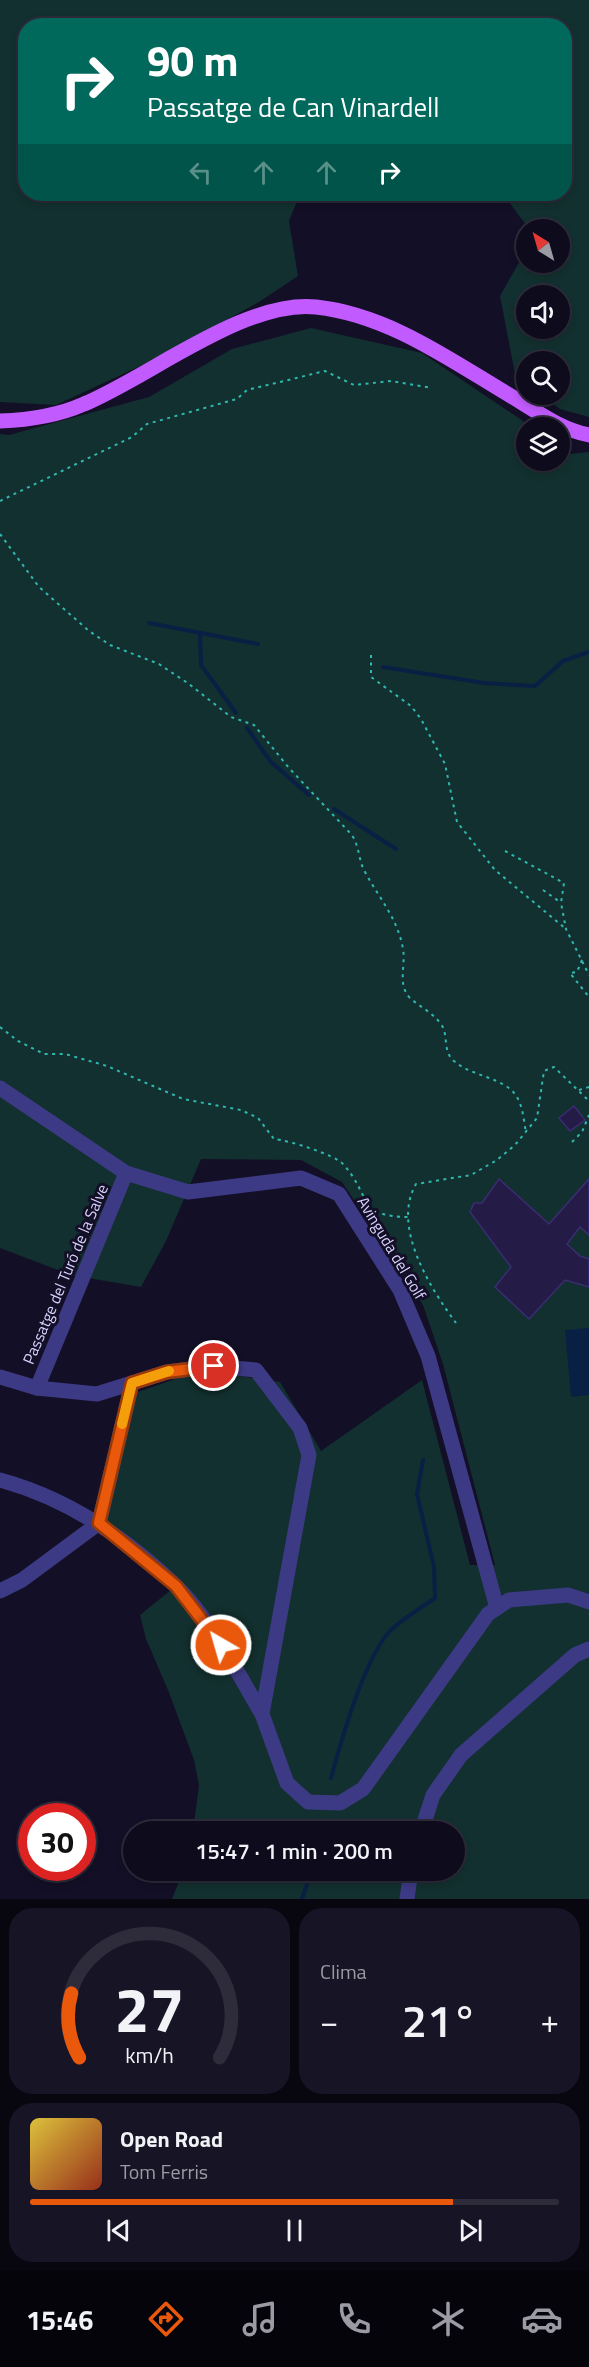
<!DOCTYPE html>
<html lang="es">
<head>
<meta charset="utf-8">
<style>
  body { margin:0; font-family:"Titillium Web",sans-serif; background:#171425; color:#f1f3f6; height:100vh; display:flex; flex-direction:column; font-size:22px; white-space:nowrap }
  * { box-sizing:border-box; margin:0 }
  p { font-size:20px; color:#9b9ba3 }
  .icon { flex:none; width:33px; height:33px; fill:none; stroke:currentColor; stroke-width:2; stroke-linecap:round; stroke-linejoin:round }
  .map { position:relative; height:1899px; overflow:hidden }
  .sheet { display:flex; flex-direction:column; gap:9px; padding:9px; background:#08060f; flex:1 }
  .sheet>* { flex:none }
  .banner { position:absolute; left:18px; top:18px; width:554px; height:183px; border-radius:24px; box-shadow:0 3px 9px #0003,0 0 0 2px #2e2b3b; background:#00695c; color:#fff; overflow:hidden }
  .needle { width:39px; rotate:323deg }
  .controls { position:absolute; left:516px; top:219px; display:grid; gap:12px }
  .controls a { display:grid; place-items:center; width:54px; height:54px; border-radius:50%; background:#0e0b1c; box-shadow:0 3px 9px #0003,0 0 0 2px #2e2b3b; font-size:30px }
  .speed { position:absolute; left:18px; top:1803px; display:flex; gap:12px; font-size:30px; font-weight:700; text-align:center }
  .speed>* { display:grid; place-content:center; width:78px; height:78px; border-radius:50%; background:#0e0b1c; box-shadow:0 3px 9px #0003,0 0 0 2px #2e2b3b; line-height:1 }
  .speed .limit { border:9px solid #d22; background:#fff; color:#111 }
  .pin { position:absolute; display:grid; place-items:center; width:51px; height:51px; color:#fff; margin:-26px; border:3px solid #fff; border-radius:50%; box-shadow:0 2px 6px #0007 }
  .me { position:absolute; width:66px; margin:-33px; rotate:322deg; stroke-linejoin:round; filter:drop-shadow(0 0 4px #0008) }
  .turn { display:flex; align-items:center; gap:21px; height:126px; padding:0 30px; font-size:27px }
  .turn .icon { width:78px; height:78px; stroke-width:2.5 }
  .turn b { display:block; font-size:42px; line-height:51px }
  .lanes { display:flex; align-items:center; height:57px; padding:0 30px; background:#0003; justify-content:center; gap:30px; direction:ltr }
  .lanes .off { opacity:.35 }
  .big { font-size:45px; font-weight:600; line-height:1.1 }
  .sheet .widget { flex:1; display:flex; flex-direction:column; justify-content:center; gap:9px; min-width:0; padding:0 21px; border-radius:24px; background:#171425 }
  .sheet .dial { align-items:center; gap:0 }
  .dial svg { height:156px; overflow:visible; fill:none; stroke:#2e2b3b; stroke-width:7; stroke-linecap:round; text-anchor:middle }
  .dial text { fill:#f1f3f6; stroke:none }
  .song { display:flex; align-items:center; gap:18px }
  .cover { width:72px; height:72px; border-radius:9px; background:linear-gradient(135deg,hsl(50 70% 55%),hsl(10 70% 35%)) }
  .played { height:6px; border-radius:3px; background:linear-gradient(90deg,#ea580c 80%,#2e2b3b 80%) }
  .keys { display:flex; justify-content:space-around; direction:ltr }
  .heat { display:flex; justify-content:space-between; align-items:center; font-size:33px; direction:ltr }
  .sheet .tiles { flex:1; display:grid; gap:9px; grid-template-columns:1fr 1fr }
  .widget:last-child { grid-column:span 2 }
  .trip { position:absolute; left:123px; top:1821px; width:342px; height:60px; border-radius:30px; background:#0e0b1c; box-shadow:0 3px 9px #0003,0 0 0 2px #2e2b3b; font-weight:600; line-height:60px; text-align:center }
  .dock { display:flex; height:96px; justify-content:space-around; align-items:center; background:#06040b; color:#9b9ba3 }
  .dock .icon { width:42px; height:42px }
  .dock .current { color:#ea580c }
  .dock b { font-size:27px; color:#f1f3f6 }
  .map>svg:first-child { display:block }
  .green { fill:#12302f; fill-rule:evenodd }
  .water { fill:#0a1f44 }
  .lines { fill:none; stroke-linecap:round; stroke-linejoin:round }
  .stream { stroke:#0a1f44; stroke-width:4 }
  .building { fill:#241b47; stroke:#3b2d73; stroke-width:1.5 }
  .path { stroke:#2fb8b0; stroke-width:2; stroke-dasharray:3 4.5; stroke-linecap:butt }
  .minor { stroke:#3d3a85; stroke-width:15 }
  .major { stroke:#c25bff; stroke-width:15 }
  .route-casing { stroke:#983908; stroke-width:15 }
  .route { stroke:#ea580c; stroke-width:10 }
  .slow { stroke:#f59e0b; stroke-width:10 }
  .labels { text-anchor:middle; stroke-width:6; stroke-linejoin:round; paint-order:stroke }
  .street-label { font-size:16px; fill:#d9d4ff; stroke:#130f26 }
</style>
</head>
<body>
<div class="map">
<svg width="589" height="1899" viewBox="0 0 589 1899">
  <rect width="100%" height="100%" fill="#130f26"/>
  <g class="green">
    <path d="M 0,0 L 589,0 L 589,417 L 560,409 L 541,395 L 560,394 L 560,362 L 526,362 L 526,383 L 515,374 L 500,296 L 526,250 L 526,262 L 560,262 L 560,230 L 529,229 L 503,194 L 564,194 L 564,26 L 26,26 L 26,194 L 300,194 L 289,221 L 298,276 L 259,302 L 149,362 L 56,405 L 0,402 ZM 526,296 L 560,296 L 560,328 L 526,328 Z"/>
    <polygon points="311,328 422,353 532,427 526,428 526,460 560,460 560,446 570,454 589,452 589,1899 172,1899 183,1871 454,1870 454,1832 193,1831 199,1785 194,1760 168,1690 146,1639 140,1615 182,1581 105,1520 132,1394 184,1376 239,1376 280,1382 321,1451 422,1380 470,1565 495,1565 443,1364 423,1305 342,1182 301,1160 201,1159 166,1241 141,1287 71,1275 0,1248 0,434 9,435 149,397 232,349"/>
  </g>
  <polygon class="water" points="589,1328 589,1395 571,1397 565,1330"/>
  <g class="lines">
    <g class="stream">
      <polyline points="149,623 258,644"/>
      <polyline points="200,633 201,665 236,713"/>
      <polyline points="383,667 484,683 535,686 563,661 589,652"/>
      <polyline points="247,728 271,762 309,795"/>
      <polyline points="334,809 396,849"/>
      <path d="M 331,1778 C 341,1741 364,1659 390,1631 C 402,1619 421,1608 435,1598 L 434,1567 L 417,1494 L 423,1460"/>
      <polyline points="302,1899 312,1870"/>
    </g>
  </g>
  <g class="building">
    <polygon points="574,1106 585,1120 570,1131 559,1118"/>
    <polygon points="499,1179 549,1224 589,1179 589,1235 580,1227 567,1244 580,1256 589,1259 589,1287 565,1280 529,1319 495,1287 511,1267 470,1212 474,1203 482,1203"/>
  </g>
  <g class="lines">
    <g class="path">
      <polyline points="0,501 132,437 147,424 237,399 247,390 325,371 354,385 391,381 432,388"/>
      <path d="M 0,534 L 39,587 L 89,631 L 110,645 L 159,664 L 189,684 L 231,717 L 254,725 L 289,768 L 351,834 C 360,846 358,860 365,872 C 379,898 398,919 403,949 C 406,965 397,985 410,998 C 420,1007 432,1012 441,1024 C 449,1035 442,1051 454,1061 C 472,1077 505,1077 517,1097 C 523,1107 524,1122 526,1133"/>
      <polyline points="371,655 371,677 411,706 421,719 445,764 457,822 495,870 566,929"/>
      <polyline points="505,851 564,883 561,903 566,929 589,975"/>
      <polyline points="543,890 560,902"/>
      <polyline points="582,960 577,972 570,973 589,997"/>
      <path d="M 0,1027 L 18,1041 L 44,1054 L 65,1054 L 107,1066 L 183,1099 L 241,1110 L 258,1118 L 274,1139 C 288,1140 335,1155 343,1164 C 372,1196 356,1217 410,1217"/>
      <polyline points="579,1090 589,1087"/>
      <polyline points="572,1142 582,1132 589,1115"/>
      <path d="M 456,1323 C 431,1289 391,1227 416,1184 L 471,1175 L 497,1160 L 515,1145 L 537,1118 L 544,1071 L 554,1067 L 589,1101"/>
    </g>
    <g class="minor">
      <polyline points="0,1088 126,1173 188,1192 301,1178 339,1194 400,1290 428,1356 497,1608"/>
      <polyline points="0,1377 37,1388 97,1394 167,1372 214,1366 256,1370 300,1428 309,1455 262,1714 287,1783 308,1802 340,1803 363,1789 488,1614 509,1600 568,1595 589,1602"/>
      <polyline points="37,1388 126,1173"/>
      <path d="M 0,1480 C 66,1498 126,1538 175,1585 C 211,1620 237,1672 262,1714"/>
      <polyline points="0,1591 22,1580 99,1523 132,1383"/>
      <polyline points="421,1832 433,1795 461,1755 575,1655 589,1649"/>
      <polyline points="407,1899 411,1870"/>
    </g>
    <path class="major" d="M 0,421 C 29,420 57,416 84,404 C 149,377 246,299 316,307 C 390,315 453,362 516,399 C 539,413 562,430 589,435"/>
  </g>
  <g class="lines">
    <g class="route-casing">
      <polyline id="route" points="214,1366 167,1372 132,1383 99,1523 176,1586 221,1645"/>
    </g>
    <use href="#route" class="route"/>
    <polyline class="slow" points="122,1424 132,1383 169,1371"/>
  </g>
  <g class="labels">
    <g class="street-label">
      <text transform="translate(392 1248) rotate(59)" y="6">Avinguda del Golf</text>
      <text transform="translate(65 1274) rotate(-67)" y="6">Passatge del Turó de la Salve</text>
    </g>
  </g>
</svg>
<div class="controls">
<a><svg class="needle" viewBox="-14 -14 28 28"><path d="M0-13l5 13h-10z" fill="#e53935"/><path d="M0 13l5-13h-10z" fill="#9b9ba3"/></svg></a>
<a><svg class="icon" aria-label="sound" viewBox="0 0 24 24"><path d="M4 9h4l5-4v14l-5-4H4zM17 9q2 3 0 6"/></svg></a>
<a><svg class="icon" aria-label="search" viewBox="0 0 24 24"><circle cx="10" cy="10" r="6"/><path d="M15 15l6 6"/></svg></a>
<a><svg class="icon" aria-label="layers" viewBox="0 0 24 24"><path d="M12 4l9 5-9 5-9-5zM3 14l9 5 9-5"/></svg></a>
</div>
<div class="speed"><div class="limit">30</div></div>
<div class="pin" style="left:214px;top:1366px;background:#d93025"><svg class="icon" aria-label="arrive" viewBox="0 0 24 24"><path d="M6 21V4h12l-3 4 3 4H6"/></svg></div>
<svg class="me" style="left:221px;top:1645px" viewBox="-20 -20 40 40"><circle r="17" fill="#ea580c" stroke="#fff" stroke-width="3"/><path d="M0-11L8 9 0 5-8 9z" fill="#fff"/></svg>
<div class="trip">15:47 · 1 min · 200 m</div>
<div class="banner">
<div class="turn"><svg class="icon" aria-label="right" viewBox="0 0 24 24"><path d="M7 20v-9h11M14 6l5 5-5 5"/></svg><div><b>90 m</b>Passatge de Can Vinardell</div></div>
<div class="lanes"><svg class="icon off" aria-label="left" viewBox="0 0 24 24"><path d="M17 20v-9H6M10 6l-5 5 5 5"/></svg><svg class="icon off" aria-label="ahead" viewBox="0 0 24 24"><path d="M12 20V5M6 11l6-6 6 6"/></svg><svg class="icon off" aria-label="ahead" viewBox="0 0 24 24"><path d="M12 20V5M6 11l6-6 6 6"/></svg><svg class="icon" aria-label="right" viewBox="0 0 24 24"><path d="M7 20v-9h11M14 6l5 5-5 5"/></svg></div>
</div>
</div>
<section class="sheet">
<div class="tiles">
<div class="widget dial"><svg viewBox="0 0 100 80">
<path d="M14 69A42 42 0 1 1 86 69"/>
<path d="M14 69A42 42 0 0 1 10 36" stroke="#ea580c"/>
<text x="50" y="56" font-size="32" font-weight="700">27</text>
<text x="50" y="72" font-size="11">km/h</text>
</svg></div>
<div class="widget"><p>Clima</p>
<div class="heat"><a>−</a><b class="big">21°</b><a>+</a></div>
</div>
<div class="widget">
<div class="song"><i class="cover"></i><div><b>Open Road</b><p>Tom Ferris</p></div></div>
<div class="played"></div>
<div class="keys"><svg class="icon" aria-label="previous" viewBox="0 0 24 24"><path d="M18 5L8 12l10 7zM5 5v14"/></svg><svg class="icon" aria-label="pause" viewBox="0 0 24 24"><path d="M8 5v14M16 5v14"/></svg><svg class="icon" aria-label="next" viewBox="0 0 24 24"><path d="M6 5l10 7-10 7zM19 5v14"/></svg></div>
</div>
</div>
</section>
<nav class="dock">
<b>15:46</b>
<svg class="icon current" aria-label="directions" viewBox="0 0 24 24"><path d="M12 3l9 9-9 9-9-9zM9 14v-3h6M13 9l2 2-2 2"/></svg>
<svg class="icon" aria-label="music" viewBox="0 0 24 24"><path d="M9 18V5l10-2v13"/><circle cx="6" cy="18" r="3"/><circle cx="16" cy="16" r="3"/></svg>
<svg class="icon" aria-label="phone" viewBox="0 0 24 24"><path d="M5 4h4l2 5-3 2q2 4 5 5l2-3 5 2v4C11 20 4 13 5 4z"/></svg>
<svg class="icon" aria-label="climate" viewBox="0 0 24 24"><path d="M12 3v18M4 7l16 10M4 17L20 7"/></svg>
<svg class="icon" aria-label="car" viewBox="0 0 24 24"><path d="M5 17H2v-5l4-1 3-4h7l3 4 3 1v5h-3M9 17h6M6 11h13"/><circle cx="7" cy="17" r="2"/><circle cx="17" cy="17" r="2"/></svg>
</nav>
</body>
</html>
